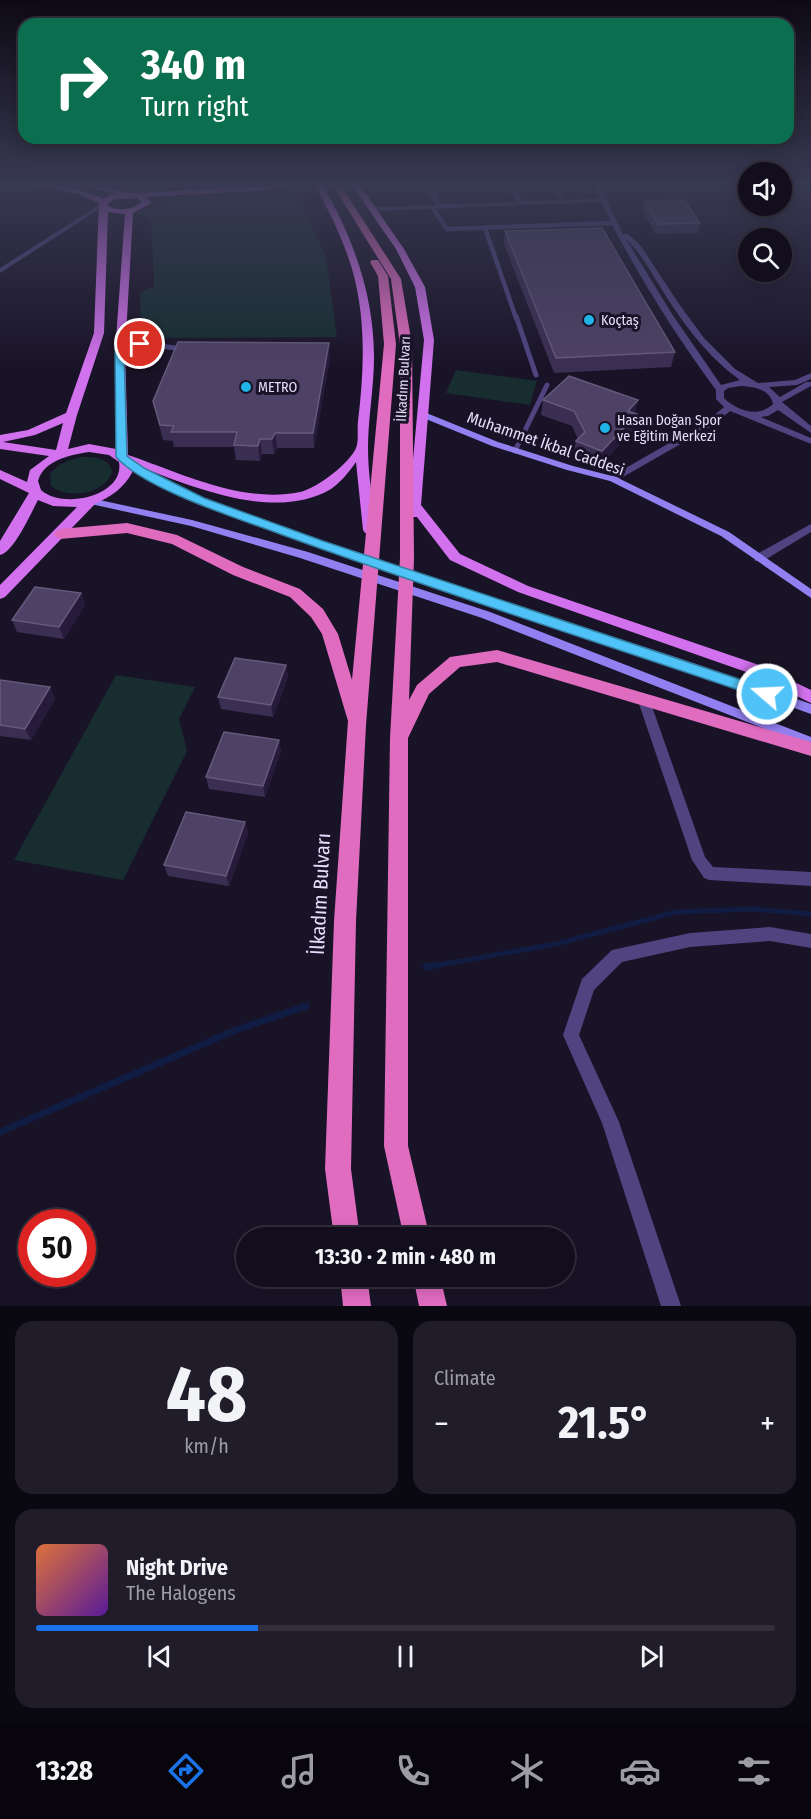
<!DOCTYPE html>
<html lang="en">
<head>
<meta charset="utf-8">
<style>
  body { margin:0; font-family:"Fira Sans Condensed",sans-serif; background:#201c2a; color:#f1f3f6; height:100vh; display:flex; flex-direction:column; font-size:22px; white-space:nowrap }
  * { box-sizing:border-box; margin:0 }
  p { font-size:20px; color:#9d9ca4 }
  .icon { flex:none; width:33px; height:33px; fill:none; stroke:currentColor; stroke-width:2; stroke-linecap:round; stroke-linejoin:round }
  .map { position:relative; height:1306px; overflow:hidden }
  .side { display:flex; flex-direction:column; gap:15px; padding:15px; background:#0a0810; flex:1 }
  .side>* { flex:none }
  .banner { position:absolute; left:18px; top:18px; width:776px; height:126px; border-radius:18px; box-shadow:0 3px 15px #0003,0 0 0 2px #322e3b; background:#0b6e4f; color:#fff; overflow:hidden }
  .tools { position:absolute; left:738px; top:162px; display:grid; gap:12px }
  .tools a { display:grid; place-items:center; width:54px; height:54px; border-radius:50%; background:#130e1d; box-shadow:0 3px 15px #0003,0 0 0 2px #322e3b; font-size:30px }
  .speed { position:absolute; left:18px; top:1209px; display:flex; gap:12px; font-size:30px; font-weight:700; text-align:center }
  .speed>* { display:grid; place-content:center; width:78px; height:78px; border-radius:50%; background:#130e1d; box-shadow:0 3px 15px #0003,0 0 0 2px #322e3b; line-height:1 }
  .speed .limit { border:9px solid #d22; background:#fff; color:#111 }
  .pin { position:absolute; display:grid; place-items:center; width:51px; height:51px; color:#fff; margin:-26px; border:3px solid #fff; border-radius:50%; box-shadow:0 2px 6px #0007 }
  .me { position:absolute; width:66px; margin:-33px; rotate:289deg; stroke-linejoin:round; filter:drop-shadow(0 0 4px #0008) }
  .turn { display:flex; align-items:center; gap:21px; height:126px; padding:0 24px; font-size:27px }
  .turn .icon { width:78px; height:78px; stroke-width:2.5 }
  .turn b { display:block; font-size:42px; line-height:51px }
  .big { font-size:45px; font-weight:700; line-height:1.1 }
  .side .tile { flex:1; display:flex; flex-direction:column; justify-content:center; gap:9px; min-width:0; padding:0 21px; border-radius:18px; background:#201c2a }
  .side .dial { align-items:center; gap:0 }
  .dial b { font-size:78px; line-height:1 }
  .song { display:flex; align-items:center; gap:18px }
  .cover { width:72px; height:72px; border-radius:9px; background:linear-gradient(135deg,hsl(20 70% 55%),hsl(270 70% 35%)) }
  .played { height:6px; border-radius:3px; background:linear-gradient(90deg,#1a73e8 30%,#322e3b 30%) }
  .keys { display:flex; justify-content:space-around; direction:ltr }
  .heat { display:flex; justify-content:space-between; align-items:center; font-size:33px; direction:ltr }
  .side .tiles { flex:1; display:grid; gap:15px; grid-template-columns:1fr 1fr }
  .tile:last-child { grid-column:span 2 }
  .trip { position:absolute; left:236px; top:1227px; width:339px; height:60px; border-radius:30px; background:#130e1d; box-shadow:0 3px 15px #0003,0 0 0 2px #322e3b; font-weight:700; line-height:60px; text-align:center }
  .menu { display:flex; height:96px; justify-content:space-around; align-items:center; background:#08060c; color:#9d9ca4 }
  .menu .icon { width:42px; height:42px }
  .menu .selected { color:#1a73e8 }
  .menu b { font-size:27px; color:#f1f3f6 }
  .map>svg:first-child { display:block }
  .green { fill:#172d30 }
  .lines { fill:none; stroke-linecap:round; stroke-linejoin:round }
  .stream-far1 { stroke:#111c42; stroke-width:5 }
  .stream { stroke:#111c42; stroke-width:7 }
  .service-far1 { stroke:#4f4480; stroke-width:4.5 }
  .service { stroke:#4f4480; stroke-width:5 }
  .minor { fill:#4f4480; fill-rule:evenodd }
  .tertiary { fill:#4f4480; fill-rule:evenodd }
  .secondary { fill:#927ff0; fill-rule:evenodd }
  .primary { fill:#d271ee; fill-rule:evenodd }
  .trunk { fill:#e06cc0; fill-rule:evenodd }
  .wall { fill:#3b2e53 }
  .shaded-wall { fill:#261b3a }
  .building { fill:#4d4165; stroke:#65597c; stroke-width:1.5 }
  .route { fill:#4fc3f7; stroke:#337fa1; stroke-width:1.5 }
  .poi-dot { fill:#1fb4e5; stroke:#191327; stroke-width:2 }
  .labels { text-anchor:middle; stroke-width:6; stroke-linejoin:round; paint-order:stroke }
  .far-poi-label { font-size:14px; fill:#e5ddfb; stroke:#191327; text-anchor:start }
  .far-street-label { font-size:14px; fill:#e5ddfb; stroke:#191327 }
  .street-label { font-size:16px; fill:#e5ddfb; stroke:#191327 }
  .near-street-label { font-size:20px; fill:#e5ddfb; stroke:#191327 }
</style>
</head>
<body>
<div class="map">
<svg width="811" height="1306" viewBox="0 0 811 1306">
  <rect width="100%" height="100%" fill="#191327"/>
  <g class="green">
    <polygon points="289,189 297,192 326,258 337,337 148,338 141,335 140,292 154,286 151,218 136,213 176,197"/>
    <polygon points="456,370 537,381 530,405 446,393"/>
    <path d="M 81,457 C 94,457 109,457 112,472 C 104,494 69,500 51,486 L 50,474 C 58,464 68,460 81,457 Z"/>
    <polygon points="116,675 195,687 179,719 187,751 123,880 14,860"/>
  </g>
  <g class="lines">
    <polyline class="stream-far1" points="428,967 556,944 676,912 753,909 811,914"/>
    <g class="stream">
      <polyline points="426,967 436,965"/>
      <polyline points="0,1132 233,1031 306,1006"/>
    </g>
    <g class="service-far1">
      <polyline points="432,207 447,229 614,223"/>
      <polyline points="485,228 516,318"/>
    </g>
    <g class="service">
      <polyline points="516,316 536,375"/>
      <polyline points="120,341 184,349"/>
      <polyline points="515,451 547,385"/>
    </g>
    <g class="minor">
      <polygon points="189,184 195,184 189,193 185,193"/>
      <polygon points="217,184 223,184 224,192 220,192"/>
      <polygon points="424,184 430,184 442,204 517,202 506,184 512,184 523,201 560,200 551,184 557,184 566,200 606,198 609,200 606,202 373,211 370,209 373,207 436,205"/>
      <polygon points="102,203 105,205 104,206 0,273 0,268"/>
      <polygon points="811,524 811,532 763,561 755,561 754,558 755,555"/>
      <polygon points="643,693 647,695 649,698 705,857 713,867 811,872 811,886 709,880 704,878 692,860 637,698 639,695"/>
    </g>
    <g class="tertiary">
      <path d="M 593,184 L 599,184 L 623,234 L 628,234 L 641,246 L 679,304 L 704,338 L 735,369 L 758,383 L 795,380 L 811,373 L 811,379 L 797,385 L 769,387 L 780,397 L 806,382 L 811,382 L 811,386 L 782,402 L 811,426 L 811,433 L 778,410 L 768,416 L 761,417 L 811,438 L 811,444 L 730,411 L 712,426 L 616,481 L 610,481 L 610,477 L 706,422 L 724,407 L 716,399 L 716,390 C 679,340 646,288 617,234 C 608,218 602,200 593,184 ZM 626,239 C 642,254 652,274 664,293 C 685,326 708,357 740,380 L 721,385 L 672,314 ZM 741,386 C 755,387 770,389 773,404 C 759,418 737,411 724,398 L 724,391 L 728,388 Z"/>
      <polygon points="770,927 811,934 811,948 770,941 690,947 622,962 594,990 579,1035 619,1122 681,1306 661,1306 602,1123 563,1035 582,979 612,950 690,933"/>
    </g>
    <g class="secondary">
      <polygon points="424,412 498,442 573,466 616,477 729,532 811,589 811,598 721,536 610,481 567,470 492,446 421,417 421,413"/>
      <polygon points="122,454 143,469 204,499 323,542 684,660 811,704 811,714 676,666 315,546 196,503 137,473 119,459 117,457"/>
      <polygon points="90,498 192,520 308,552 490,612 811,737 811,747 482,618 300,558 191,526 86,503 86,499"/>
    </g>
    <g class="primary">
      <path d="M 32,184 C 58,184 80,189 104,199 L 109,195 L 117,194 L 72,184 L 89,184 L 133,193 L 304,184 L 256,191 L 146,197 L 151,202 L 150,204 L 133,213 L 125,353 L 128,455 C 181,473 242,504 300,492 C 316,489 350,463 356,448 C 359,441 357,429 358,421 C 364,372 366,324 354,276 C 345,243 331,214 314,184 L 322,184 C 353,237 374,295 374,357 C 374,388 368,418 368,448 C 368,476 373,503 377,530 L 375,533 L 365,533 L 363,530 L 356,462 C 349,472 341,482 331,489 C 273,523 189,485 132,464 L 133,471 C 124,488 112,496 95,504 L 5,597 L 0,599 L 0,585 L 77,507 L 53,506 L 38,500 C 31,513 14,552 0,555 L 0,541 L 29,493 L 0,479 L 0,470 L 27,482 L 30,470 L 49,456 L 0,449 L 0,435 L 28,430 L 66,413 L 94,333 L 99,203 L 78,194 ZM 137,198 L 142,202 C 131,210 119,212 107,205 L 114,199 ZM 108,212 L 125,214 L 115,353 L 116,449 L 89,444 L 68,449 L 77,415 L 104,333 ZM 63,423 L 56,450 L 3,442 L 35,435 ZM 89,452 L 109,455 L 119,462 C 125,496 63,510 41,490 L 38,481 C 44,460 70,455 89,452 Z"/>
      <polygon points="351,184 359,184 404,249 425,287 434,340 421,505 460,554 528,586 759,665 811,690 811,703 749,673 518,592 450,560 417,517 409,517 408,514 424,340 415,287 396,249"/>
    </g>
    <g class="trunk">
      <polygon points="332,184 340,184 401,279 412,345 414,558 409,700 417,685 450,657 497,650 811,742 811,756 497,662 460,667 429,694 408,738 408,1146 430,1238 404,1238 384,1146 390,738 400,558 400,345 391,279"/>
      <polygon points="372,260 378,260 388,276 396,344 366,725 356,921 351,1169 360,1238 334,1238 325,1169 334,921 348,721 322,634 311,617 290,597 233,575 172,544 127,533 60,539 53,534 60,529 127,523 177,535 243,567 300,589 323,609 338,634 352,680 384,344 378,276 370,262"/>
      <polygon points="340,1276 367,1276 371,1306 343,1306"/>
      <polygon points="413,1276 440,1276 447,1306 419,1306"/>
    </g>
  </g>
  <g class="wall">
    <polygon points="644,201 700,223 698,233 656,234 642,210"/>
    <polygon points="505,231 675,352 671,367 554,373 504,244"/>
    <polygon points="330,358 314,448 277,448 274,454 262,454 260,461 236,460 234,447 174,447 173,441 163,440 153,401"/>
    <polygon points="543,400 638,400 635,414 634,429 600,466 573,456 576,441 578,439 572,426 541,415"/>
    <polygon points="81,593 85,605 64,639 17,632 12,620"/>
    <polygon points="286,665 288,677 273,717 221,709 218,697"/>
    <polygon points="0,680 50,687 55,699 31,740 0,736"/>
    <polygon points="279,740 281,751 265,797 209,789 206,777"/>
    <polygon points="245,822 248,833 229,886 168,876 164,865"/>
  </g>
  <g class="shaded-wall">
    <polygon points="329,343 330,358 314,448 313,433"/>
    <polygon points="638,400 635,415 628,411"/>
    <polygon points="637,414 634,429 600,466 602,451"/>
    <polygon points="275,433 277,448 274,454 272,439"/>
    <polygon points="260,439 262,454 260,461 258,446"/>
    <polygon points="81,593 85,605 64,639 59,627"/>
    <polygon points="286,665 288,677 273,717 271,705"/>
    <polygon points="50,687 55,699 31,740 25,729"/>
    <polygon points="279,740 281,751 265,797 263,786"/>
    <polygon points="245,822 248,833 229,886 226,876"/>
  </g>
  <g class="building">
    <polygon points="684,200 700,223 658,224 644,201"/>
    <polygon points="602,228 675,352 556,358 505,231"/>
    <polygon points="178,342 329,343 313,433 275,433 272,439 260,439 258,446 234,445 237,432 171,432 174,426 160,425 153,401"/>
    <polygon points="569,376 638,400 628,411 637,414 602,451 576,441 585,432 574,411 543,400"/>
    <polygon points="35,587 81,593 59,627 12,620"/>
    <polygon points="235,658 286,665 271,705 218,697"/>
    <polygon points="0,680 50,687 25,729 0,725"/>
    <polygon points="224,732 279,740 263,786 206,777"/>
    <polygon points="186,812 245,822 226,876 164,865"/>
  </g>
  <linearGradient id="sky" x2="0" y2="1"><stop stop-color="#0e0a15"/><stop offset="0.5" stop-color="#383952"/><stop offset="1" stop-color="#383952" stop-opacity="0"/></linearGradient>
  <rect width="811" height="367" fill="url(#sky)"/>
  <path class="route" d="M 120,338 L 144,344 L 140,346 L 125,344 L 124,353 L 127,456 L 144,468 L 204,498 L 323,541 L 772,690 L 774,694 L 772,698 L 762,698 C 601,643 439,592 280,534 C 237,518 146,490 116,457 L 115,353 L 116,341 Z"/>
  <g class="poi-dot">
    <circle cx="589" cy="320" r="6"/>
    <circle cx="246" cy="387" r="6"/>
    <circle cx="605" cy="428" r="6"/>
  </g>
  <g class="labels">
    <g class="far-poi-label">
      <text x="601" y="325">Koçtaş</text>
      <text x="258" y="392">METRO</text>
      <text x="617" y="425">Hasan Doğan Spor<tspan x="617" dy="16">ve Eğitim Merkezi</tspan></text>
    </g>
    <g class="far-street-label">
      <text transform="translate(403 379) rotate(-87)" y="5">İlkadım Bulvarı</text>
    </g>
    <g class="street-label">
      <text transform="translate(546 443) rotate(19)" y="6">Muhammet İkbal Caddesi</text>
    </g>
    <g class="near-street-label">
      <text transform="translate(320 894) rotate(-87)" y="7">İlkadım Bulvarı</text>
    </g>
  </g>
</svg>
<div class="tools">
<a><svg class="icon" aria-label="sound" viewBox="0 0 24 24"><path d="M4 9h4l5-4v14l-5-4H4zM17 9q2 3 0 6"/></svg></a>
<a><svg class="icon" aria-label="search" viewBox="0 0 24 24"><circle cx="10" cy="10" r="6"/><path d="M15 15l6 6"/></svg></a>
</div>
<div class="speed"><div class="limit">50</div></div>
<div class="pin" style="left:140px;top:344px;background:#d93025"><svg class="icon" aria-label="arrive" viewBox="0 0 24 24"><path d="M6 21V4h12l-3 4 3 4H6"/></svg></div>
<svg class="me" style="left:767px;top:694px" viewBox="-20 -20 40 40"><circle r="17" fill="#4fc3f7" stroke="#fff" stroke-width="3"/><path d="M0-11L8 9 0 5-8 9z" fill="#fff"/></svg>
<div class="trip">13:30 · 2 min · 480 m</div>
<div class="banner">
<div class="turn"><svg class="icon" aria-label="right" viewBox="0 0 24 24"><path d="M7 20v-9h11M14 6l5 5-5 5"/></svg><div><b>340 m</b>Turn right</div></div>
</div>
</div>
<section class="side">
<div class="tiles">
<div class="tile dial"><b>48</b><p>km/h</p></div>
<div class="tile"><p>Climate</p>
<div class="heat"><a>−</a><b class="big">21.5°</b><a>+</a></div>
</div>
<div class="tile">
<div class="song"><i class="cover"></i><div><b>Night Drive</b><p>The Halogens</p></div></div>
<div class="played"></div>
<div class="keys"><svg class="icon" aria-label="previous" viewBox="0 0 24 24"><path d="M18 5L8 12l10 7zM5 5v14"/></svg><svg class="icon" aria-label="pause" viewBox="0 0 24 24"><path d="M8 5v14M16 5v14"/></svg><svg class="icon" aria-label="next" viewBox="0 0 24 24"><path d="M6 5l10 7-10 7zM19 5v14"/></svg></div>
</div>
</div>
</section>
<nav class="menu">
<b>13:28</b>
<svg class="icon selected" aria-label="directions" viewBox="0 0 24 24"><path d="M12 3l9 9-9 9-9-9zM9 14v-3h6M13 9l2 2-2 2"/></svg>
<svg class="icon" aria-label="music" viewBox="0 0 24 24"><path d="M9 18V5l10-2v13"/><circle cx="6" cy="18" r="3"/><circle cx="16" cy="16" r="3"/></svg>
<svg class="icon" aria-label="phone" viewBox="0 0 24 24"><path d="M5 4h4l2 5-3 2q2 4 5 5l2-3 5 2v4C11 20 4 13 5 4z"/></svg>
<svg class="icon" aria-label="climate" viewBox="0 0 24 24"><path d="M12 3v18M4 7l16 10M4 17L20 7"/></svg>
<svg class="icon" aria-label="car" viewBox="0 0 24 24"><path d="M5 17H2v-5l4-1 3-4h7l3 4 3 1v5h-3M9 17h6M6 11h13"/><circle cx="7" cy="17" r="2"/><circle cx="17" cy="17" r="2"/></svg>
<svg class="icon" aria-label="filters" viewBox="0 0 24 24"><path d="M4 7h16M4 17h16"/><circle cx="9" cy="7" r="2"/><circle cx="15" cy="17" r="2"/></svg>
</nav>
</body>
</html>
